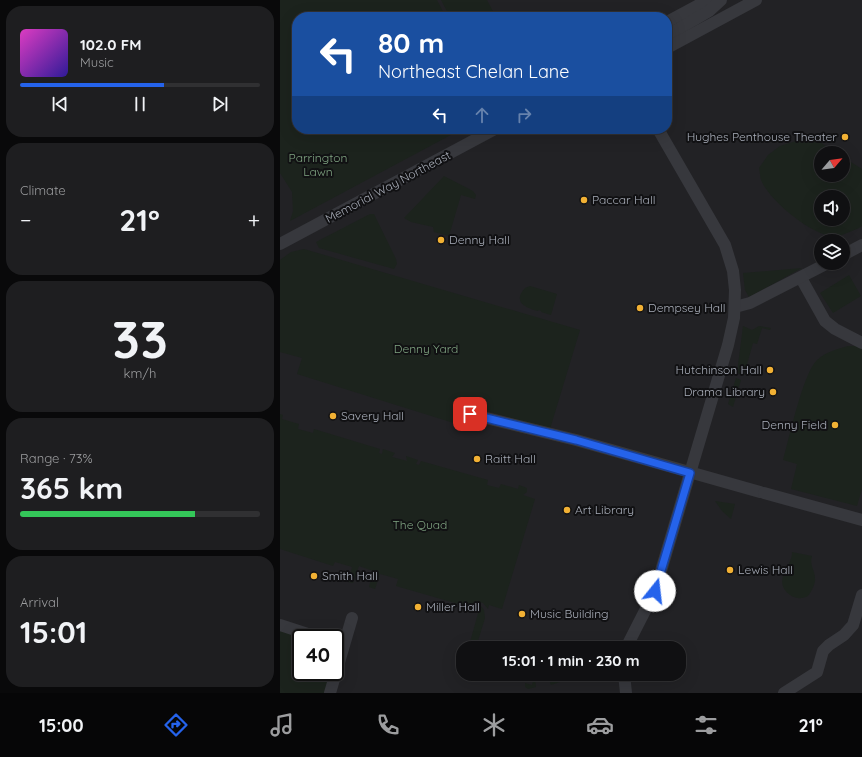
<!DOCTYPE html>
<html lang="en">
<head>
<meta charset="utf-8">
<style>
  body { margin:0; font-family:Quicksand,sans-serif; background:#1e1e20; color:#f1f3f6; height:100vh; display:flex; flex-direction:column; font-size:15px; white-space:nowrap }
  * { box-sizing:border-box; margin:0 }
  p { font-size:13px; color:#9c9d9f }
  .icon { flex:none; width:22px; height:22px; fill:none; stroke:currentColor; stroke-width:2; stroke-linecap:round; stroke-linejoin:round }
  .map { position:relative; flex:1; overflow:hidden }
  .drawer { display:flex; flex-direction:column; gap:6px; padding:6px; background:#09090a; width:280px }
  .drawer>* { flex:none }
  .banner { position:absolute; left:12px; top:12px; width:380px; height:122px; border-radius:16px; box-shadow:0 4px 16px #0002,0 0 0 1px #303032; background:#1a4fa0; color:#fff; overflow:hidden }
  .needle { width:26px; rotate:61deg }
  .fabs { position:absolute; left:534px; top:146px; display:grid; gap:8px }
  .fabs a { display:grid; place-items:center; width:36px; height:36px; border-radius:50%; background:#101012; box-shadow:0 4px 16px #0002,0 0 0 1px #303032; font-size:20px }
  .speed { position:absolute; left:12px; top:629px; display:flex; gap:8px; font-size:20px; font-weight:700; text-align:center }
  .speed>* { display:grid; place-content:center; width:52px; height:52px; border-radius:50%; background:#101012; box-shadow:0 4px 16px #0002,0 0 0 1px #303032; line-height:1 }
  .speed .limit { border:2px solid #111; border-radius:6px; background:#fff; color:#111 }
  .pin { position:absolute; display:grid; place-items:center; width:34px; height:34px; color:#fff; margin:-17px; border-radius:8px; box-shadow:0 2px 6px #0006 }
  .me { position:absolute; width:44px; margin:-22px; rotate:16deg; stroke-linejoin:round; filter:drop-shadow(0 0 3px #0008) }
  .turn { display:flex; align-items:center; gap:14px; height:84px; padding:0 20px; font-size:18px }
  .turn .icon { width:52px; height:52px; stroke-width:2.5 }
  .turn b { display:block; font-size:28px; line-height:34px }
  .lanes { display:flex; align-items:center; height:38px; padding:0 20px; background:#0003; justify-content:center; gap:20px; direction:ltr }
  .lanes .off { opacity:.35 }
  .big { font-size:30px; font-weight:800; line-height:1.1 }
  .drawer .tile { flex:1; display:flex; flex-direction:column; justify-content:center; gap:6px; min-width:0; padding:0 14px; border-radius:16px; background:#1e1e20 }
  .drawer .dial { align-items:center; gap:0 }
  .dial b { font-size:52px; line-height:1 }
  .song { display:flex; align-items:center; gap:12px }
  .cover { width:48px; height:48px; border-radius:6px; background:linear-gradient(135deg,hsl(310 70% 55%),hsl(250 70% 35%)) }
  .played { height:4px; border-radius:2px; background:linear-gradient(90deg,#2563eb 60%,#303032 60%) }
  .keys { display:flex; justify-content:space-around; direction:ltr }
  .heat { display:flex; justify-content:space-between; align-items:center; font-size:22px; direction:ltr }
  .charge { height:6px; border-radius:3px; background:linear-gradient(90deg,#34c759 73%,#303032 0) }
  .trip { position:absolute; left:176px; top:641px; width:230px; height:40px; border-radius:16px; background:#101012; box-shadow:0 4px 16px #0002,0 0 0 1px #303032; font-weight:800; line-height:40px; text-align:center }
  .tab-bar { display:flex; height:64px; justify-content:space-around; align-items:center; background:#060607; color:#9c9d9f }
  .tab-bar .icon { width:28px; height:28px }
  .tab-bar .selected { color:#2563eb }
  .tab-bar b { font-size:18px; color:#f1f3f6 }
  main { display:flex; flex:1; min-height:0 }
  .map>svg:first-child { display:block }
  .built { fill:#222225; fill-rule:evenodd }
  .green { fill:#1c231d; fill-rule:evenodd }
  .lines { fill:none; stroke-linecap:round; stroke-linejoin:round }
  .minor { stroke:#37383d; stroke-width:12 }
  .route-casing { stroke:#184099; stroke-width:10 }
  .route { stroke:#2563eb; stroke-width:7 }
  .poi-dot { fill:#f2b134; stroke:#111113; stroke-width:1.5 }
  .labels { text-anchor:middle; stroke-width:4; stroke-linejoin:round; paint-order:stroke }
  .poi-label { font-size:12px; fill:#a8adb8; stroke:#111113; text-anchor:start }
  .park-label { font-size:12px; fill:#7fa381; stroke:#111113 }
  .street-label { font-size:12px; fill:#a8adb8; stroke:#111113 }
</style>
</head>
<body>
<main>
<section class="drawer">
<div class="tile">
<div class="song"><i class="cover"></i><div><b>102.0 FM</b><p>Music</p></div></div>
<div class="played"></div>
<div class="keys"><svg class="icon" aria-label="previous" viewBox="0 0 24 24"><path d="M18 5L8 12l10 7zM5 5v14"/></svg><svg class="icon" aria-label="pause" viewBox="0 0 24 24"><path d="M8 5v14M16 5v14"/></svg><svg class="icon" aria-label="next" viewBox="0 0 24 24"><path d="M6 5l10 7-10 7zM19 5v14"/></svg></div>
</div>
<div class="tile"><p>Climate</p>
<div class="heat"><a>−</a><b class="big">21°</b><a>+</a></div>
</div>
<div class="tile dial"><b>33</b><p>km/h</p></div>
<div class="tile"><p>Range · 73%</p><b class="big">365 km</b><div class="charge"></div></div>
<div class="tile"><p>Arrival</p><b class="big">15:01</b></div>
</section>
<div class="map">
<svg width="582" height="693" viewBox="0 0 582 693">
  <rect width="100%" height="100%" fill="#161618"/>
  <path class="built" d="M 0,0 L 582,0 L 582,693 L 0,693 ZM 17,17 L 387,17 L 387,129 L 17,129 ZM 541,153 L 563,153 L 563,175 L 541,175 ZM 541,197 L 563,197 L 563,219 L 541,219 ZM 541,241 L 563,241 L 563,263 L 541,263 ZM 21,638 L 55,638 L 55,672 L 21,672 ZM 183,648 L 399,648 L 399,674 L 183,674 Z"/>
  <g class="green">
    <polygon points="0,0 157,0 166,17 17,17 17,129 182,129 10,221 13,211 12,192 0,173"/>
    <polygon points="161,0 207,0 216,17 170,17"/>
    <path d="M 532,136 L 555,153 L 541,153 L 541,175 L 563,175 L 563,158 L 566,159 L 582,169 L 582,226 L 579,228 C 571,231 561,237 553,236 C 531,235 489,200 481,180 C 480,177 480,172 479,168 L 488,155 L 500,146 ZM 541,197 L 563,197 L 563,219 L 541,219 Z"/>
    <polygon points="164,176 193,191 196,195 195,199 181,195 169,236 154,232 153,227 131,222 124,218"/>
    <polygon points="90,214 94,214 116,259 117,264 114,269 39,248 36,242"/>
    <polygon points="24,249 300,330 270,429 186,405 180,425 17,374 22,358 0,352 0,260 11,252"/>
    <polygon points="522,268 469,297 465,290 463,273"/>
    <polygon points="569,275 581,296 553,313 540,293"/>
    <path d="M 250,286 L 277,294 L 271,315 L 261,312 L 261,311 L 259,310 L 258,311 C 246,308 232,302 245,288 Z"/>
    <polygon points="463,326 472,330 479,326 491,328 490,330 482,328 477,344 473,343 464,375 457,373"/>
    <path d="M 568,346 L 577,346 L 582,348 L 582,489 L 577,506 L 511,489 L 517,464 L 503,460 C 509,439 523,373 537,360 C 546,352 557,349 568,346 Z"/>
    <polygon points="456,378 461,380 453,407 448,404"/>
    <polygon points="0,414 3,415 2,419 19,424 18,429 33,433 34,429 100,449 99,453 102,454 103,449 115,453 112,457 127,461 126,456 138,460 136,464 139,465 141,461 208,480 207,485 219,488 221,484 238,489 239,485 247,488 247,492 243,495 255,499 222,609 209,605 208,609 203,603 198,602 204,610 205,618 197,644 190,642 199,610 116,586 118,579 100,574 95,589 89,587 93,571 79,566 73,583 68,582 72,567 55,562 53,566 0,549"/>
    <polygon points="435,501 455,504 451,519 442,511"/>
    <path d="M 512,552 L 532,556 C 529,565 535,570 535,578 C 536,583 531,592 528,596 C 522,599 516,599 510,595 C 491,580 513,566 512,552 Z"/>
    <polygon points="0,629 21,638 21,672 52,672 45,693 0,693"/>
    <polygon points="248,674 282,674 280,682 271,685 267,675 255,678 256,687 248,689 245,687 245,683 252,685 254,677"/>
  </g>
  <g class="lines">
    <g class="minor">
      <polyline points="387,22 428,0"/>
      <polyline points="387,34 390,34 429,11 441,0"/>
      <polyline points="387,48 476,0"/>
      <polyline points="0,244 215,129"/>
      <polyline points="563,255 582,245"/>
      <polyline points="521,278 545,321 555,329 582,343"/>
      <polyline points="455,307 470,303 548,263"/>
      <polyline points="190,414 296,440 480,492"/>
      <polyline points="484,493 582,520"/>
      <polyline points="0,625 40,638"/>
      <polyline points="346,648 375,591 448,345 454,318 455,290 453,271 445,245 378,129"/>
      <polyline points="344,674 346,693"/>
      <polyline points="50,693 72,618"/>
      <polyline points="504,693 537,672 543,651 549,645 564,635 573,625 582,595"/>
    </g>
  </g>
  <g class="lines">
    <g class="route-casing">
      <polyline id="route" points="190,414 296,440 410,473 375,591"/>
    </g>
    <use href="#route" class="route"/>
  </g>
  <g class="poi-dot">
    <circle cx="565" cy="137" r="4"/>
    <circle cx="304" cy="200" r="4"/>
    <circle cx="161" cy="240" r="4"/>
    <circle cx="360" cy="308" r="4"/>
    <circle cx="490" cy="370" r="4"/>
    <circle cx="493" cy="392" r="4"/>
    <circle cx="53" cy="416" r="4"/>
    <circle cx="555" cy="425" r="4"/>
    <circle cx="197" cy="459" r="4"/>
    <circle cx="287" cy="510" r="4"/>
    <circle cx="450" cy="570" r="4"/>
    <circle cx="34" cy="576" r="4"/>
    <circle cx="138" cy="607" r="4"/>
    <circle cx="242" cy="614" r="4"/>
  </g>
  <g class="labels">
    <g class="poi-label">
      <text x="557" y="141" text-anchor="end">Hughes Penthouse Theater</text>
      <text x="312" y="204">Paccar Hall</text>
      <text x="169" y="244">Denny Hall</text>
      <text x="368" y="312">Dempsey Hall</text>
      <text x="482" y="374" text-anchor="end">Hutchinson Hall</text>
      <text x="485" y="396" text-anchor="end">Drama Library</text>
      <text x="61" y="420">Savery Hall</text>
      <text x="547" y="429" text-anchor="end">Denny Field</text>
      <text x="205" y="463">Raitt Hall</text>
      <text x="295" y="514">Art Library</text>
      <text x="458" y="574">Lewis Hall</text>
      <text x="42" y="580">Smith Hall</text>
      <text x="146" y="611">Miller Hall</text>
      <text x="250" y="618">Music Building</text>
    </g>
    <g class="park-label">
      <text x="38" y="162">Parrington<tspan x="38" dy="14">Lawn</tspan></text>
      <text x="146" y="353">Denny Yard</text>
      <text x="140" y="529">The Quad</text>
    </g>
    <g class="street-label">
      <text transform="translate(108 187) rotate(-28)" y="4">Memorial Way Northeast</text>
    </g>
  </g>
</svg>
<div class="fabs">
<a><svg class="needle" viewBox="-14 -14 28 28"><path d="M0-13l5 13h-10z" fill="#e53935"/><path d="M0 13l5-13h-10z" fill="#9c9d9f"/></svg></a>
<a><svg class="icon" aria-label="sound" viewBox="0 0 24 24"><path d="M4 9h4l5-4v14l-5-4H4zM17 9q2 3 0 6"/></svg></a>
<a><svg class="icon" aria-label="layers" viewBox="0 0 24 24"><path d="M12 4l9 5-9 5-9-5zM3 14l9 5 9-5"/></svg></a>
</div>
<div class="speed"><div class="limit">40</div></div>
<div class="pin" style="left:190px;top:414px;background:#d93025"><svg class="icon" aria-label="arrive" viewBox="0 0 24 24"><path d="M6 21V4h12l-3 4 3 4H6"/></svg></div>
<svg class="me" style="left:375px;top:591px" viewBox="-20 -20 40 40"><circle r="19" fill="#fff"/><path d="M0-13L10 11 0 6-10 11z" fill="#2563eb"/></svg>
<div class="trip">15:01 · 1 min · 230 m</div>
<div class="banner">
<div class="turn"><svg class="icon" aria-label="left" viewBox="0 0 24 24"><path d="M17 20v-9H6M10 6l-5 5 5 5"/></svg><div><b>80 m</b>Northeast Chelan Lane</div></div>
<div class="lanes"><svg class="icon" aria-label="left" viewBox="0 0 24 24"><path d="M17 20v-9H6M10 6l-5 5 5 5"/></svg><svg class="icon off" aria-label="ahead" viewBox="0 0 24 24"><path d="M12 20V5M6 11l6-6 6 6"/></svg><svg class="icon off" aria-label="right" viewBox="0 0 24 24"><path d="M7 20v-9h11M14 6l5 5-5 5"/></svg></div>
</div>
</div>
</main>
<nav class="tab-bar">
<b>15:00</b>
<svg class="icon selected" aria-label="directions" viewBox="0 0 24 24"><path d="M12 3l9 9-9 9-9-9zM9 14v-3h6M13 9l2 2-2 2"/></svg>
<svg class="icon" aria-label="music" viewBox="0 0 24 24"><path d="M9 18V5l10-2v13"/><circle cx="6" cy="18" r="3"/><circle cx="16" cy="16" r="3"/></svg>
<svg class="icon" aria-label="phone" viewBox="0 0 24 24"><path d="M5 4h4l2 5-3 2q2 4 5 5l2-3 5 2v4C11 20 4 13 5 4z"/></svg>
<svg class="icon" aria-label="climate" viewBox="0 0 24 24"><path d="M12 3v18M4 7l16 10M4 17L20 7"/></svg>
<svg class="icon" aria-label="car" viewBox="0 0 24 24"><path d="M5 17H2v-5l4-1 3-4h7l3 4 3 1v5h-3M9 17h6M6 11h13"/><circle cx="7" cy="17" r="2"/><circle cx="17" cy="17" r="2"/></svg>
<svg class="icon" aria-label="filters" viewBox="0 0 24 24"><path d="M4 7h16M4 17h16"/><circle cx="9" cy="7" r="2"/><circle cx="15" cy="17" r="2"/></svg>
<b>21°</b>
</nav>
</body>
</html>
